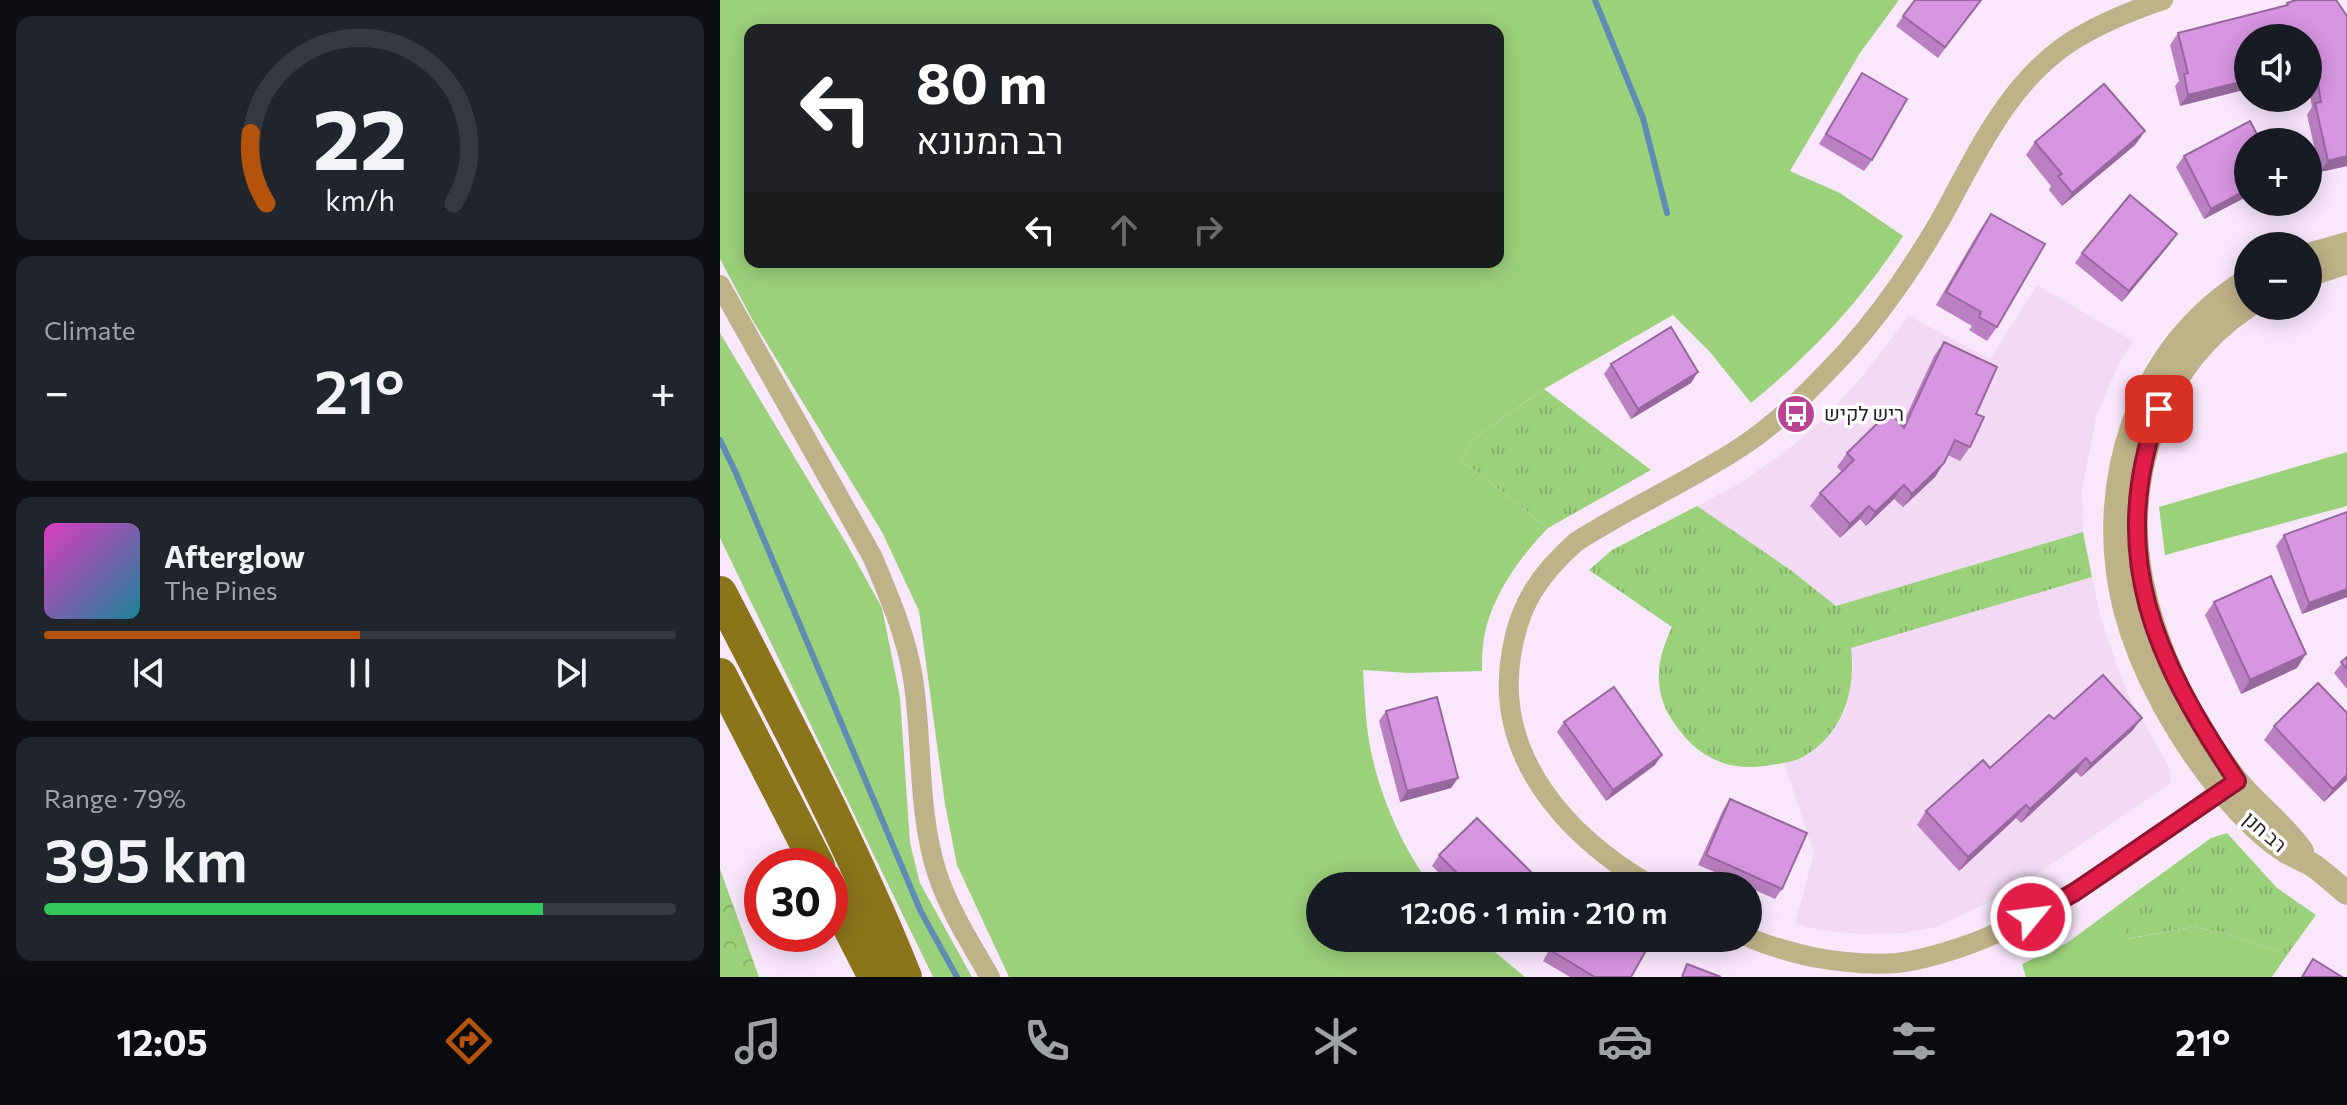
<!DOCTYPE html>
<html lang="en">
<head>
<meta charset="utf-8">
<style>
  body { margin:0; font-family:Commissioner,Heebo,sans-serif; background:#20242c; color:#f1f3f6; height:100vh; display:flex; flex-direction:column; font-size:30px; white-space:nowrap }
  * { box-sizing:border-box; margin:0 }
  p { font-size:26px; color:#9ea1a6 }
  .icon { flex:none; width:44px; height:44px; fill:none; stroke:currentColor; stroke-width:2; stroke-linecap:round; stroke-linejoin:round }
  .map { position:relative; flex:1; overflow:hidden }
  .side { display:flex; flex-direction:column; gap:16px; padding:16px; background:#0d0f14; width:720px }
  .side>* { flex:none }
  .banner { position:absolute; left:24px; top:24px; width:760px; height:244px; border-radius:16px; box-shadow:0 4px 20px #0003; background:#202124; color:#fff; overflow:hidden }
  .tools { position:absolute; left:1514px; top:24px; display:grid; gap:16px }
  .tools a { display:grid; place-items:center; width:88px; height:88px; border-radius:50%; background:#171b24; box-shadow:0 4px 20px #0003; font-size:40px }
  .speed { position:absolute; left:24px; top:848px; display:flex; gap:16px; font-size:40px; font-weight:700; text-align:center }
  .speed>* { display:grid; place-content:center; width:104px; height:104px; border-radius:50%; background:#171b24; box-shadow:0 4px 20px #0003; line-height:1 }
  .speed .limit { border:12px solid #d22; background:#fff; color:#111 }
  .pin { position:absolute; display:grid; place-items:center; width:68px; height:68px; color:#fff; margin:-34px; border-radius:16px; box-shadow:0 4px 12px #0006 }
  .me { position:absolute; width:88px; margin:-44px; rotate:61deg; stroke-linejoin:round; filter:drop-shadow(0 0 6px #0008) }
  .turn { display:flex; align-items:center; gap:28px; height:168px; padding:0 40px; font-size:36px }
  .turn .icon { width:104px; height:104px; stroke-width:2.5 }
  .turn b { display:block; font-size:56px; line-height:68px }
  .lanes { display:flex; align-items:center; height:76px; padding:0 40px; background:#0003; justify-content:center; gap:40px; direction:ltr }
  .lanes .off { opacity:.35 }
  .big { font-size:60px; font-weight:600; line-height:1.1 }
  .side .tile { flex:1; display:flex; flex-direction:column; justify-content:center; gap:12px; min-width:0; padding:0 28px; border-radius:16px; background:#20242c }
  .side .dial { align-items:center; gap:0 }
  .dial svg { height:208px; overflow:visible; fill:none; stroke:#363941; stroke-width:7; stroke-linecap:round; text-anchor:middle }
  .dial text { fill:#f1f3f6; stroke:none }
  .song { display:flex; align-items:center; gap:24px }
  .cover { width:96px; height:96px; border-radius:12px; background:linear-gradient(135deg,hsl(310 70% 55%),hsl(190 70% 35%)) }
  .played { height:8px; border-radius:4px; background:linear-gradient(90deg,#b45309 50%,#363941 50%) }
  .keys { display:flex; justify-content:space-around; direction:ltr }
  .heat { display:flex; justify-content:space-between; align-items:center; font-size:44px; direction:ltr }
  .charge { height:12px; border-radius:6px; background:linear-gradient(90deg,#34c759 79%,#363941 0) }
  .trip { position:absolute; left:586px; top:872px; width:456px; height:80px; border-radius:40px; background:#171b24; box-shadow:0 4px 20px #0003; font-weight:600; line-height:80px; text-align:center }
  .dock { display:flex; height:128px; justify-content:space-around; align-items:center; background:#090b0e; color:#9ea1a6 }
  .dock .icon { width:56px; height:56px }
  .dock .active { color:#b45309 }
  .dock b { font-size:36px; color:#f1f3f6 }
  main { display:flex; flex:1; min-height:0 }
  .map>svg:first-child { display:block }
  .built { fill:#f2daf5 }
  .grass { fill:#9cd17b; fill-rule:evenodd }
  .forest { fill:url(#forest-crowns) }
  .park { fill:url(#park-tufts) }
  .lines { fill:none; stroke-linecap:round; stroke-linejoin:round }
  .stream { stroke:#608cb4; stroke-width:6 }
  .minor { stroke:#beb288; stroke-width:20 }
  .tertiary { stroke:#beb288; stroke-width:24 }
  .trunk { stroke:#8b741a; stroke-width:34 }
  .wall { fill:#ba80c2 }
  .shaded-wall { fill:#97689e }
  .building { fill:#d895e2; stroke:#97689e; stroke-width:2 }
  .route-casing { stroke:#92132f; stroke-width:20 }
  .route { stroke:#e11d48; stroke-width:14 }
  .labels { text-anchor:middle; stroke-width:7; stroke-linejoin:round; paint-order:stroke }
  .poi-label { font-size:20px; fill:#261f26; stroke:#fff; text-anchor:start }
  .street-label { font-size:20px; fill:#261f26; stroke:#fff }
</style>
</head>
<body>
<main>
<section class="side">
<div class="tile dial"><svg viewBox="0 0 100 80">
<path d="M14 69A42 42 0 1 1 86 69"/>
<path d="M14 69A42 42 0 0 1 8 42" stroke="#b45309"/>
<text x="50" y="56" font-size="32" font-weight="700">22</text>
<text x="50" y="72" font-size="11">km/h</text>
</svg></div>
<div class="tile"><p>Climate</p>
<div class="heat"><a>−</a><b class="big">21°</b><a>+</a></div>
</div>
<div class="tile">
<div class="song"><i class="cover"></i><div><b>Afterglow</b><p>The Pines</p></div></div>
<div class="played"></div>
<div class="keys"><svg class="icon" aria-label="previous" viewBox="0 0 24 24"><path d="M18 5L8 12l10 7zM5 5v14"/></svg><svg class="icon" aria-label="pause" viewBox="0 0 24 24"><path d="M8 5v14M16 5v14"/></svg><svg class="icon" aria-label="next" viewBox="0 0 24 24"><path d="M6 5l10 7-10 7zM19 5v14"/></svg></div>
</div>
<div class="tile"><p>Range · 79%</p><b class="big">395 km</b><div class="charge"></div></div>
</section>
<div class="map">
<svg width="1627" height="977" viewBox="0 0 1627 977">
  <defs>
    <pattern id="forest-crowns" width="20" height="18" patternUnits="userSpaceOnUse" patternTransform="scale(2)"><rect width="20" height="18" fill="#9cd17b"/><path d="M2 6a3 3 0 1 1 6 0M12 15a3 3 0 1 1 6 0" fill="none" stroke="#86b36a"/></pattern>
    <pattern id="park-tufts" width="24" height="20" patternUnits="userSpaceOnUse" patternTransform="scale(2)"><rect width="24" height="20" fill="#9cd17b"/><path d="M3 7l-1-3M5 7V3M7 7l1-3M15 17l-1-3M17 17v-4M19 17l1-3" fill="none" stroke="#86b36a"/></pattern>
  </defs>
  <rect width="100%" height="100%" fill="#f9e7fc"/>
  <g class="built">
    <polygon points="1317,285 1413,341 1400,362 1377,413 1362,489 1363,532 1116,606 1072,571 977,506 1019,484 1062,454 1102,421 1143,375 1189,316 1270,359"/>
    <polygon points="1372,577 1381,619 1397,666 1411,701 1449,767 1451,776 1450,784 1287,894 1216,927 1185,933 1143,934 1105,931 1075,924 1094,853 1064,763 1084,757 1100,745 1115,728 1126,708 1134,664 1130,648"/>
  </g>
  <g class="grass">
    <path d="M 0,0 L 1179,0 L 1140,53 L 1070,171 L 1120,193 L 1183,236 C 1142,300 1090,355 1031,403 L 990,352 L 953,315 L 824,389 L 757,436 L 740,459 L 828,528 C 798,559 768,601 763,645 C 762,654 762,663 762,671 L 689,673 L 643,670 C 644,688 645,707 647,726 C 653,781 678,841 711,886 L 600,886 L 600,938 L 758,938 L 805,977 L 289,977 L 237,865 L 225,804 L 199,611 L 162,532 L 32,319 L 0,259 ZM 30,30 L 778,30 L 778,262 L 30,262 Z"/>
    <polygon points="0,333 129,548 162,608 180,697 190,843 200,883 252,977 213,977 0,538"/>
    <polygon points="1627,452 1627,506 1445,555 1439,507"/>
    <polygon points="1412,895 1406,939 1473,927 1506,933 1567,955 1552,977 1306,977 1302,964 1347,943"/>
  </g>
  <polygon class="forest" points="0,869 39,977 0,977"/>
  <g class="park">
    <polygon points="824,389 931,470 828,528 740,459 757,436"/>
    <path d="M 977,506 L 1072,571 L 1116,606 L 1363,532 L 1372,577 L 1131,648 C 1136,689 1124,732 1086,755 C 1077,762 1062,763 1051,765 C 1007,773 976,757 952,720 C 932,689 937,658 952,627 L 869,570 L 892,550 Z"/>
    <polygon points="1507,833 1557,888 1596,915 1567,955 1506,933 1473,927 1405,939 1412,895 1491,838"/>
  </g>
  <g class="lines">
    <g class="stream">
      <polyline points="875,0 923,118 947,213"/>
      <polyline points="0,440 15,471 201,912 237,977"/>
    </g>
    <g class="minor">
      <path d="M 0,285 L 152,556 C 169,596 186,635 193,678 C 203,742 197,811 217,873 C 229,910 251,944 270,977"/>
      <path d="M 932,886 C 847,837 772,756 792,650 C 800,603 820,574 856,542 C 910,507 970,481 1024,445 C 1063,419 1095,385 1127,351 C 1163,311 1195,264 1222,217 C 1257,153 1289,80 1355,39 C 1382,23 1413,10 1443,0"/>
      <path d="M 1028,937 C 1048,946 1070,952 1092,957 C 1119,962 1149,965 1177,963 C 1203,960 1228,952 1253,943 C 1349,906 1427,841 1512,784"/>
    </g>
    <g class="tertiary">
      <polyline points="1588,255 1627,244"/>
      <polyline points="1588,275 1627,262"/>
      <path d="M 1528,280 C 1417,347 1374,487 1405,609 C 1422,674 1459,738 1501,790 C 1520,813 1542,837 1567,852 C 1576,857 1586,861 1594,866 C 1605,874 1616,884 1627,893"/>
      <path d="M 1528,306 C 1439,365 1402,475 1421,578 C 1435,651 1471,722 1516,780 C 1536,805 1564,825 1582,851"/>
    </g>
    <g class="trunk">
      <path d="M 0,593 C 65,719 132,845 185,977"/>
      <polyline points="0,675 98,866"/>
      <polyline points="110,889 155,977"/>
    </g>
  </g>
  <g class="wall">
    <polygon points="1195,0 1261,0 1218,58 1176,26"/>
    <polygon points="1567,3 1627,16 1627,166 1600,172 1587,115 1592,107 1588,83 1588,38 1460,106 1455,86 1459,81 1450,45 1458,33 1565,6"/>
    <polygon points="1142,73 1152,160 1144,171 1099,144"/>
    <polygon points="1425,131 1415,145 1342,206 1329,190 1331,186 1306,155 1315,142"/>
    <polygon points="1528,142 1528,196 1484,219 1456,167 1464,156"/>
    <polygon points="1271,214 1277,327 1267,341 1249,330 1252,326 1216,305 1261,228"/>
    <polygon points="1450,244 1402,302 1355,263 1362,253"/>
    <polygon points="1224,342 1256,414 1250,447 1240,461 1228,455 1215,477 1183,507 1174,499 1146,526 1140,519 1120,538 1090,506 1100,493 1122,472 1117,467 1127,453 1182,425 1214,356"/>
    <polygon points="891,364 971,383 911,419 884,374"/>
    <polygon points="1627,512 1627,597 1582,614 1556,546 1564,535"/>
    <polygon points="1494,602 1577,668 1521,694 1485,615"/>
    <polygon points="1627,657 1627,689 1614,673"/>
    <polygon points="666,711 738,778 731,788 680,802 659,721"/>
    <polygon points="1627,713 1627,780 1604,802 1544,740 1554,726"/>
    <polygon points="1422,718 1412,731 1361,777 1356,772 1301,823 1296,818 1239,871 1197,825 1206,811 1270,768 1334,719"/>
    <polygon points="844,722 935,765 886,801 837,732"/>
    <polygon points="1010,799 1062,889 1055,899 1028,887 1028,886 978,865 1003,810"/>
    <polygon points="719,855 808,886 732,886 712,866"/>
    <polygon points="836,938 913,938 911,977 850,977 823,961"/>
  </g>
  <g class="shaded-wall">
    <polygon points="1595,66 1588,76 1588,68"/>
    <polygon points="1528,80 1528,89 1460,106 1468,95"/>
    <polygon points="1425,131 1415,145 1342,206 1352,193"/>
    <polygon points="1627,156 1627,166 1600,172 1608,161"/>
    <polygon points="1528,189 1528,196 1484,219 1491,209"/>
    <polygon points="1457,234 1450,244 1402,302 1409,291"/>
    <polygon points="978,372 971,383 911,419 918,409"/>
    <polygon points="1224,463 1215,477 1183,507 1192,494"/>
    <polygon points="1184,485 1174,499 1146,526 1155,512"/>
    <polygon points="1149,506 1140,519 1120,538 1130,524"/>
    <polygon points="1627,589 1627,597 1582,614 1589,603"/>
    <polygon points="1586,654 1577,668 1521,694 1530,680"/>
    <polygon points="1422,718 1412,731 1361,777 1371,764"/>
    <polygon points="942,755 935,765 886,801 893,790"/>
    <polygon points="1366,758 1356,772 1301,823 1310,809"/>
    <polygon points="1627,775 1627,780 1604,802 1613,789"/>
    <polygon points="738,778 731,788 680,802 687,791"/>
    <polygon points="1306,805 1296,818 1239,871 1248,857"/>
  </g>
  <g class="building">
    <polygon points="1195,0 1261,0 1225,47 1183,16"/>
    <polygon points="1576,0 1616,0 1627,16 1627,156 1608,161 1595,103 1601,102 1595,66 1588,68 1588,38 1528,38 1528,80 1468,95 1464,74 1468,73 1458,33 1568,5 1567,3"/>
    <polygon points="1142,73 1187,99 1152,160 1106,134"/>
    <polygon points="1384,84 1425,131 1352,193 1338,176 1342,174 1315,142"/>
    <polygon points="1530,121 1541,142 1528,142 1528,189 1491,209 1464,156"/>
    <polygon points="1410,195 1457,234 1409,291 1362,253"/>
    <polygon points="1271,214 1325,244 1277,327 1259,317 1261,312 1226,292"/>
    <polygon points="951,327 978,372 918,409 891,364"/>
    <polygon points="1224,342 1277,367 1256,414 1264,417 1250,447 1235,440 1224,463 1192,494 1184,485 1155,512 1149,506 1130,524 1100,493 1134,460 1127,453 1169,412 1184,428"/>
    <polygon points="1627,512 1627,589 1589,603 1564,535"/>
    <polygon points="1551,576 1586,654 1530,680 1494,602"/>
    <polygon points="1627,657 1627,669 1621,662"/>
    <polygon points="1383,675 1422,718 1371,764 1366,758 1310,809 1306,805 1248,857 1206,811 1263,760 1270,768 1329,715 1334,719"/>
    <polygon points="1598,683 1627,713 1627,775 1613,789 1554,726"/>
    <polygon points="894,687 942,755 893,790 844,722"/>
    <polygon points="717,697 738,778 687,791 666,711"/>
    <polygon points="1010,799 1087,833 1062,889 986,855"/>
    <polygon points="757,818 815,876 805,886 750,886 719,855"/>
    <polygon points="838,938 913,938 928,947 911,977 875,977 830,950"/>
    <polygon points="1593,959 1622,977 1582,977"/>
    <polygon points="967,964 1001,977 962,977"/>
  </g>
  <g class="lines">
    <g class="route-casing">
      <path id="route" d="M 1311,917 L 1355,892 L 1517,781 C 1435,659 1386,556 1439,409"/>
    </g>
    <use href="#route" class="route"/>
  </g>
  <defs>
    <g id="bus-disc" transform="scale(2)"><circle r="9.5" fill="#bc4294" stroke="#fff"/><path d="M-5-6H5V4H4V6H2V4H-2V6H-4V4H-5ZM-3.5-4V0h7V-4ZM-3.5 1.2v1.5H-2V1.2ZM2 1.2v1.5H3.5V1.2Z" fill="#fff"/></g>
  </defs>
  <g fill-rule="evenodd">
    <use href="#bus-disc" x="1076" y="414"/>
  </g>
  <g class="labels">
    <g class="poi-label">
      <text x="1104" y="421">ריש לקיש</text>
    </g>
    <g class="street-label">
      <text transform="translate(1545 832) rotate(41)" y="7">רב חנן</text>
    </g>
  </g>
</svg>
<div class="tools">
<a><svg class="icon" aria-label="sound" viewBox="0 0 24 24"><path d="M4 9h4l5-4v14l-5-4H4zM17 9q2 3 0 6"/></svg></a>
<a>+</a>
<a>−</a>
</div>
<div class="speed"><div class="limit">30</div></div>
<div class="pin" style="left:1439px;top:409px;background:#d93025"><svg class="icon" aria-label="arrive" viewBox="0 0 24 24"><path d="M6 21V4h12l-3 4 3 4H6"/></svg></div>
<svg class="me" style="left:1311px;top:917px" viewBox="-20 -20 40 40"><circle r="17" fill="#e11d48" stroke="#fff" stroke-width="3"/><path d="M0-11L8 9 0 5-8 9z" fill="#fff"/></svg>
<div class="trip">12:06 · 1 min · 210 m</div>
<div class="banner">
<div class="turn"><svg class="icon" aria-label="left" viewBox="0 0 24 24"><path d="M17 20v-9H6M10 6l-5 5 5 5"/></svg><div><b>80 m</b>רב המנונא</div></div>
<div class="lanes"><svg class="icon" aria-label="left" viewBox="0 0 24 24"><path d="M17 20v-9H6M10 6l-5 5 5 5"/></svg><svg class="icon off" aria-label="ahead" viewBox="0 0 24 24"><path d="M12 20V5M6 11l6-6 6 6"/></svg><svg class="icon off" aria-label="right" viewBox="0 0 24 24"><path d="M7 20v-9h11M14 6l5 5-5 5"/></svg></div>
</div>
</div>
</main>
<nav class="dock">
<b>12:05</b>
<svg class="icon active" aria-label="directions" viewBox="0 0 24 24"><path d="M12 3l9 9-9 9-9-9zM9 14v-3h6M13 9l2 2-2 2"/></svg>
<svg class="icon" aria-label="music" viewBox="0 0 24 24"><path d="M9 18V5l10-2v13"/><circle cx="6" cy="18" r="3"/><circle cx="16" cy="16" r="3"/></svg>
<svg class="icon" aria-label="phone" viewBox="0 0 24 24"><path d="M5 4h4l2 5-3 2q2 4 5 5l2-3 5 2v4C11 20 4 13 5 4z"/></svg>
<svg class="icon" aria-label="climate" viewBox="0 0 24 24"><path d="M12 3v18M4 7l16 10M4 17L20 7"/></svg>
<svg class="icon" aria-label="car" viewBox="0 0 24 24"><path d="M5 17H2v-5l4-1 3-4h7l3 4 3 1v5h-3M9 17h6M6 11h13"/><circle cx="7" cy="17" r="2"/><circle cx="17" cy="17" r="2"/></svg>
<svg class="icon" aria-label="filters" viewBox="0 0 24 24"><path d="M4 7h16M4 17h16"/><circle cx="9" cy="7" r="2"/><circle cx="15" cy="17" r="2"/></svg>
<b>21°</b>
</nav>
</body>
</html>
